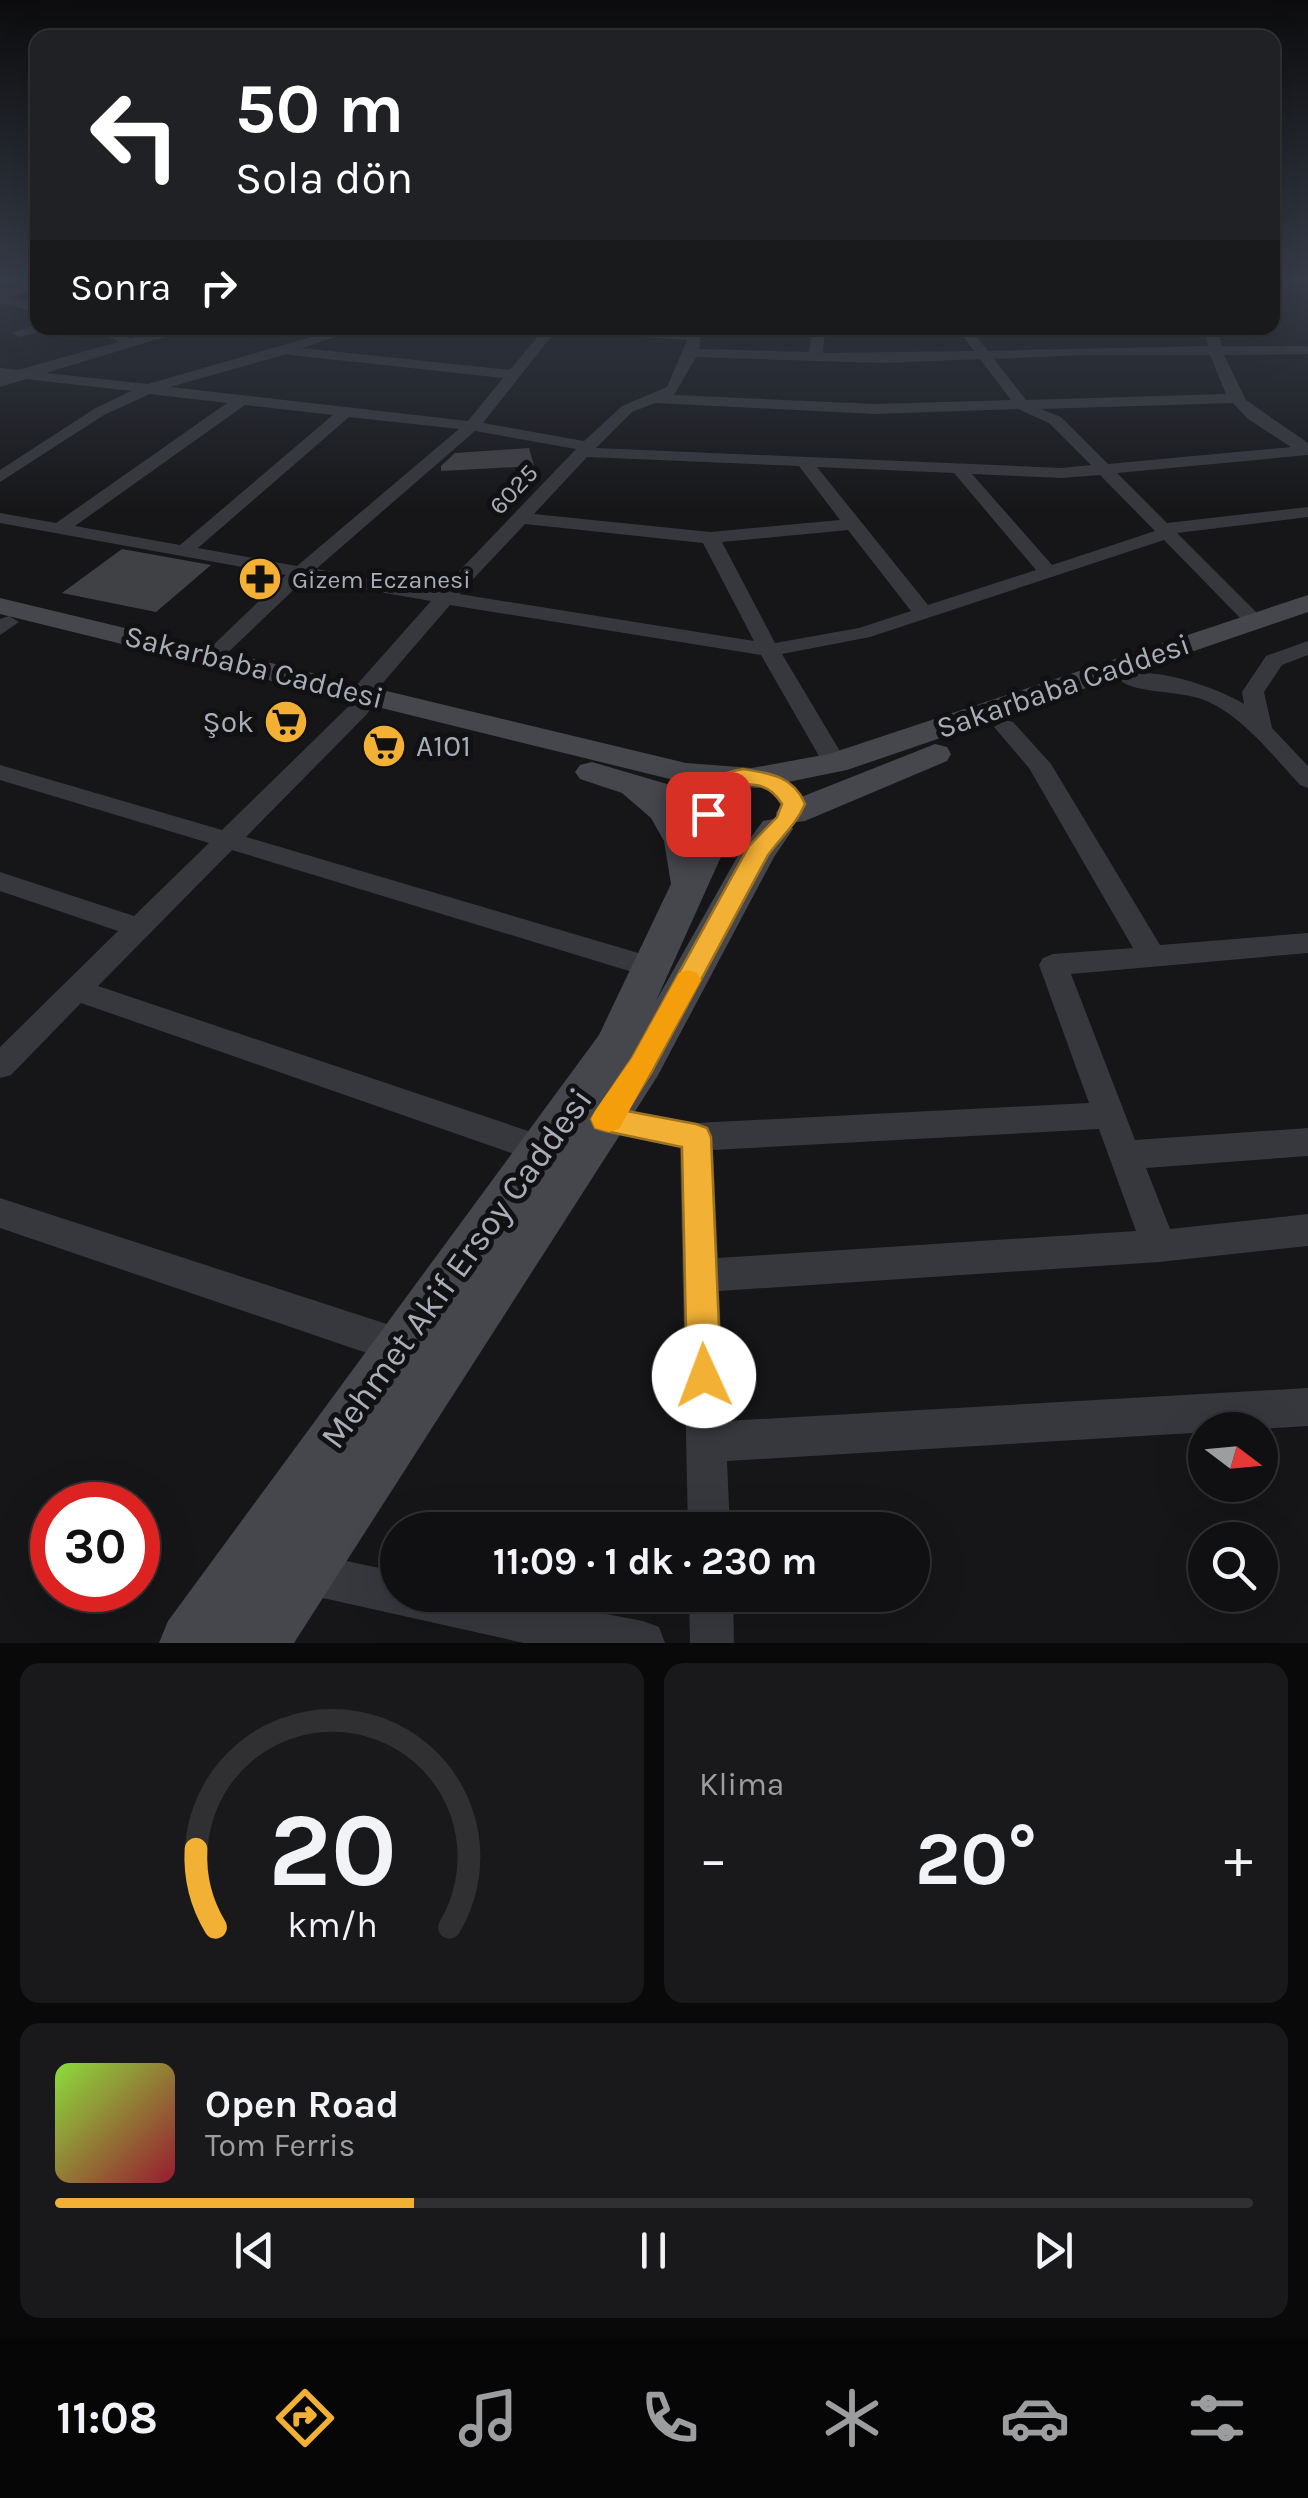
<!DOCTYPE html>
<html lang="tr">
<head>
<meta charset="utf-8">
<style>
  body { margin:0; font-family:Karla,sans-serif; background:#19191b; color:#f1f3f6; height:100vh; display:flex; flex-direction:column; font-size:38px; white-space:nowrap }
  * { box-sizing:border-box; margin:0 }
  p { font-size:32px; color:#9c9d9f }
  .icon { flex:none; width:55px; height:55px; fill:none; stroke:currentColor; stroke-width:2; stroke-linecap:round; stroke-linejoin:round }
  .map { position:relative; height:1643px; overflow:hidden }
  .side { display:flex; flex-direction:column; gap:20px; padding:20px; background:#09090a; flex:1 }
  .side>* { flex:none }
  .hud { position:absolute; left:30px; top:30px; width:1250px; height:305px; border-radius:20px; box-shadow:0 10px 40px #0002,0 0 0 2px #303032; background:#202124; color:#fff; overflow:hidden }
  .needle { width:65px; rotate:106deg }
  .buttons { position:absolute; left:1188px; top:1412px; display:grid; gap:20px }
  .buttons a { display:grid; place-items:center; width:90px; height:90px; border-radius:50%; background:#101012; box-shadow:0 10px 40px #0002,0 0 0 2px #303032; font-size:50px }
  .speed { position:absolute; left:30px; top:1482px; display:flex; gap:20px; font-size:50px; font-weight:700; text-align:center }
  .speed>* { display:grid; place-content:center; width:130px; height:130px; border-radius:50%; background:#101012; box-shadow:0 10px 40px #0002,0 0 0 2px #303032; line-height:1 }
  .speed .limit { border:15px solid #d22; background:#fff; color:#111 }
  .pin { position:absolute; display:grid; place-items:center; width:85px; height:85px; color:#fff; margin:-42px; border-radius:20px; box-shadow:0 5px 15px #0006 }
  .me { position:absolute; width:110px; margin:-55px; rotate:358deg; stroke-linejoin:round; filter:drop-shadow(0 0 8px #0008) }
  .turn { display:flex; align-items:center; gap:35px; height:210px; padding:0 40px; font-size:45px }
  .turn .icon { width:130px; height:130px; stroke-width:2.5 }
  .turn b { display:block; font-size:70px; line-height:85px }
  .then { display:flex; align-items:center; height:95px; padding:0 40px; background:#0003; gap:20px; font-size:38px }
  .big { font-size:75px; font-weight:700; line-height:1.1 }
  .side .widget { flex:1; display:flex; flex-direction:column; justify-content:center; gap:15px; min-width:0; padding:0 35px; border-radius:20px; background:#19191b }
  .side .dial { align-items:center; gap:0 }
  .dial svg { height:260px; overflow:visible; fill:none; stroke:#303032; stroke-width:7; stroke-linecap:round; text-anchor:middle }
  .dial text { fill:#f1f3f6; stroke:none }
  .song { display:flex; align-items:center; gap:30px }
  .cover { width:120px; height:120px; border-radius:15px; background:linear-gradient(135deg,hsl(90 70% 55%),hsl(350 70% 35%)) }
  .played { height:10px; border-radius:5px; background:linear-gradient(90deg,#f2b134 30%,#303032 30%) }
  .keys { display:flex; justify-content:space-around; direction:ltr }
  .heat { display:flex; justify-content:space-between; align-items:center; font-size:55px; direction:ltr }
  .side .tiles { flex:1; display:grid; gap:20px; grid-template-columns:1fr 1fr }
  .widget:last-child { grid-column:span 2 }
  .trip { position:absolute; left:380px; top:1512px; width:550px; height:100px; border-radius:50px; background:#101012; box-shadow:0 10px 40px #0002,0 0 0 2px #303032; font-weight:700; line-height:100px; text-align:center }
  .tabs { display:flex; height:160px; justify-content:space-around; align-items:center; background:#060607; color:#9c9d9f }
  .tabs .icon { width:70px; height:70px }
  .tabs .active { color:#f2b134 }
  .tabs b { font-size:45px; color:#f1f3f6 }
  .map>svg:first-child { display:block }
  .building { fill:#404145 }
  .lines { fill:none; stroke-linecap:round; stroke-linejoin:round }
  .minor { fill:#37383d; fill-rule:evenodd }
  .tertiary { fill:#37383d; fill-rule:evenodd }
  .secondary { fill:#45474d; fill-rule:evenodd }
  .route { fill:#f2b134; stroke:#9d7322; stroke-width:2.5 }
  .slow { fill:#f59e0b }
  .labels { text-anchor:middle; stroke-width:10; stroke-linejoin:round; paint-order:stroke }
  .far-street-label { font-size:25px; fill:#a8adb8; stroke:#111113 }
  .far-poi-label { font-size:25px; fill:#a8adb8; stroke:#111113; text-anchor:start }
  .street-label { font-size:30px; fill:#a8adb8; stroke:#111113 }
  .poi-label { font-size:30px; fill:#a8adb8; stroke:#111113; text-anchor:end }
  .near-street-label { font-size:35px; fill:#a8adb8; stroke:#111113 }
</style>
</head>
<body>
<div class="map">
<svg width="1308" height="1643" viewBox="0 0 1308 1643">
  <rect width="100%" height="100%" fill="#161618"/>
  <g class="building">
    <polygon points="529,448 534,466 441,471 441,466 455,453"/>
    <polygon points="122,549 211,565 156,612 62,593"/>
  </g>
  <g class="lines">
    <g class="minor">
      <polygon points="38,281 38,289 7,297 38,305 38,313 0,303 0,291"/>
      <polygon points="38,324 45,328 44,331 19,337 12,333"/>
      <polygon points="89,328 107,328 138,342 126,345"/>
      <path d="M 342,328 L 362,328 L 302,348 L 510,370 L 545,328 L 558,328 L 483,423 L 584,441 L 622,406 L 667,387 L 687,340 L 572,332 L 566,328 L 689,332 L 690,328 L 702,328 L 699,349 L 809,352 L 812,328 L 825,328 L 823,353 L 974,351 L 957,328 L 970,328 L 988,351 L 1208,346 L 1204,328 L 1217,328 L 1222,346 L 1308,346 L 1308,354 L 1224,355 L 1246,400 L 1308,443 L 1308,455 L 1117,473 L 1167,523 L 1308,507 L 1308,517 L 1177,533 L 1261,617 L 1261,625 L 1247,625 L 1164,540 L 870,637 L 782,654 L 847,763 L 835,770 L 823,763 L 761,655 L 450,605 L 369,699 L 353,699 L 350,694 L 353,689 L 431,601 L 305,579 L 220,660 L 206,660 L 202,656 L 206,652 L 286,575 L 0,523 L 0,513 L 56,523 L 227,403 L 150,394 L 104,415 L 0,482 L 0,470 L 94,409 L 131,391 L 0,376 L 0,368 L 148,384 ZM 287,354 L 292,355 L 503,378 L 468,421 L 170,387 ZM 1084,355 L 1210,355 L 1226,394 L 1026,400 L 994,359 ZM 696,357 L 882,363 L 980,359 L 1011,400 L 876,404 L 674,395 ZM 655,403 L 876,414 L 1018,409 L 1049,423 L 1091,465 L 1062,468 L 596,448 L 632,412 ZM 1233,403 L 1248,419 L 1291,447 L 1108,464 L 1061,417 L 1041,409 ZM 245,405 L 333,415 L 180,545 L 75,526 ZM 349,417 L 459,429 L 297,566 L 198,548 ZM 475,431 L 576,449 L 440,591 L 316,569 ZM 587,457 L 799,466 L 840,520 L 710,532 L 534,514 ZM 817,467 L 954,473 L 1036,570 L 928,605 ZM 972,474 L 1062,478 L 1100,475 L 1155,531 L 1052,565 ZM 525,524 L 703,543 L 754,641 L 459,594 ZM 848,530 L 911,611 L 859,628 L 775,643 L 722,542 Z"/>
      <polygon points="9,616 19,622 0,635 0,619"/>
      <path d="M 1308,641 L 1308,655 L 1282,665 L 1264,692 L 1272,728 L 1308,766 L 1308,788 L 1300,785 C 1272,755 1246,720 1209,702 C 1186,690 1134,694 1120,680 C 1142,660 1221,689 1244,704 L 1242,692 L 1266,656 Z"/>
      <polygon points="359,702 367,704 370,709 367,714 246,837 662,960 666,967 662,974 652,978 232,850 98,986 552,1139 556,1149 552,1159 540,1163 81,1003 11,1075 0,1078 0,1047 118,931 0,891 0,872 134,916 209,843 0,780 0,765 222,830 351,704"/>
      <path d="M 1005,720 L 1013,722 L 1051,764 L 1160,945 L 1308,933 L 1308,953 L 1071,974 L 1135,1140 L 1308,1128 L 1308,1156 L 1146,1168 L 1170,1229 L 1308,1214 L 1308,1246 L 1159,1262 L 719,1291 L 725,1421 L 1308,1388 L 1308,1426 L 727,1461 L 730,1530 L 688,1530 L 680,1148 L 605,1132 L 594,1128 L 589,1119 L 594,1110 L 605,1106 L 696,1123 L 1089,1103 L 1039,965 L 1043,958 L 1053,954 L 1133,948 L 1029,768 L 994,727 ZM 1099,1129 L 1136,1231 L 718,1258 L 713,1150 Z"/>
      <polygon points="0,1198 399,1328 412,1333 418,1346 412,1359 399,1364 0,1228"/>
      <polygon points="305,1552 398,1572 398,1595 505,1595 643,1621 659,1627 665,1643 524,1643 305,1594 290,1588 284,1573 290,1558"/>
      <polygon points="689,1595 733,1595 734,1643 690,1643"/>
    </g>
    <polygon class="tertiary" points="168,328 194,328 0,387 0,375"/>
    <g class="secondary">
      <polygon points="1308,595 1308,612 847,770 758,788 686,783 0,614 0,598 686,763 752,768 829,754"/>
      <path d="M 935,744 L 947,747 L 951,754 L 947,761 L 805,821 L 789,823 L 793,829 L 774,857 L 657,1077 L 294,1643 L 159,1643 L 168,1621 L 599,1035 L 671,884 L 664,841 L 651,818 L 622,793 L 580,779 L 575,772 L 580,765 L 592,762 L 718,799 L 723,807 L 721,811 L 731,821 L 729,839 L 656,1001 L 740,852 L 763,821 L 779,818 L 776,813 L 781,805 ZM 684,812 L 699,816 L 695,830 Z"/>
    </g>
  </g>
  <linearGradient id="sky" x2="0" y2="1"><stop stop-color="#0c0c0d"/><stop offset="0.55" stop-color="#363c48"/><stop offset="1" stop-color="#363c48" stop-opacity="0"/></linearGradient>
  <rect width="1308" height="511" fill="url(#sky)"/>
  <path class="route" d="M 743,769 C 769,773 794,776 805,804 C 796,825 781,837 768,855 L 651,1073 L 627,1111 L 696,1124 L 707,1128 L 711,1137 L 721,1376 L 716,1388 L 704,1393 L 692,1388 L 687,1376 L 682,1147 L 605,1131 L 595,1128 L 591,1119 L 632,1058 L 749,846 L 777,817 L 782,804 C 767,779 742,781 719,794 L 716,820 L 701,820 L 695,798 C 705,779 722,773 743,769 Z"/>
  <polygon class="slow" points="688,970 697,973 701,980 619,1129 609,1132 595,1128 591,1119 595,1111 632,1058 679,973"/>
  <defs>
    <g id="pharmacy-disc" transform="scale(2.25)"><circle r="9.5" fill="#f2b134" stroke="#111113"/><path d="M-2-6h4v4h4v4h-4v4h-4v-4h-4v-4h4Z" fill="#111"/></g>
    <g id="supermarket-disc" transform="scale(2.25)"><circle r="9.5" fill="#f2b134" stroke="#111113"/><path d="M-6-5.5h2.5l.6 2H6L4.5 2H-2.5L-4.4-4H-6ZM-1.5 3.2a1.3 1.3 0 1 0 .1 0ZM3 3.2a1.3 1.3 0 1 0 .1 0Z" fill="#111"/></g>
  </defs>
  <g fill-rule="evenodd">
    <use href="#pharmacy-disc" x="260" y="579"/>
    <use href="#supermarket-disc" x="286" y="722"/>
    <use href="#supermarket-disc" x="384" y="746"/>
  </g>
  <g class="labels">
    <g class="far-street-label">
      <text transform="translate(513 489) rotate(-47)" y="9">6025</text>
    </g>
    <g class="far-poi-label">
      <text x="292" y="588">Gizem Eczanesi</text>
    </g>
    <g class="street-label">
      <text transform="translate(254 667) rotate(14)" y="10">Sakarbaba Caddesi</text>
      <text transform="translate(1063 686) rotate(-19)" y="10">Sakarbaba Caddesi</text>
    </g>
    <g class="poi-label">
      <text x="254" y="732">Şok</text>
      <text x="416" y="756" text-anchor="start">A101</text>
    </g>
    <g class="near-street-label">
      <text transform="translate(456 1268) rotate(-54)" y="12">Mehmet Akif Ersoy Caddesi</text>
    </g>
  </g>
</svg>
<div class="buttons">
<a><svg class="needle" viewBox="-14 -14 28 28"><path d="M0-13l5 13h-10z" fill="#e53935"/><path d="M0 13l5-13h-10z" fill="#9c9d9f"/></svg></a>
<a><svg class="icon" aria-label="search" viewBox="0 0 24 24"><circle cx="10" cy="10" r="6"/><path d="M15 15l6 6"/></svg></a>
</div>
<div class="speed"><div class="limit">30</div></div>
<div class="pin" style="left:708px;top:814px;background:#d93025"><svg class="icon" aria-label="arrive" viewBox="0 0 24 24"><path d="M6 21V4h12l-3 4 3 4H6"/></svg></div>
<svg class="me" style="left:704px;top:1376px" viewBox="-20 -20 40 40"><circle r="19" fill="#fff"/><path d="M0-13L10 11 0 6-10 11z" fill="#f2b134"/></svg>
<div class="trip">11:09 · 1 dk · 230 m</div>
<div class="hud">
<div class="turn"><svg class="icon" aria-label="left" viewBox="0 0 24 24"><path d="M17 20v-9H6M10 6l-5 5 5 5"/></svg><div><b>50 m</b>Sola dön</div></div>
<div class="then">Sonra<svg class="icon" aria-label="right" viewBox="0 0 24 24"><path d="M7 20v-9h11M14 6l5 5-5 5"/></svg></div>
</div>
</div>
<section class="side">
<div class="tiles">
<div class="widget dial"><svg viewBox="0 0 100 80">
<path d="M14 69A42 42 0 1 1 86 69"/>
<path d="M14 69A42 42 0 0 1 8 45" stroke="#f2b134"/>
<text x="50" y="56" font-size="32" font-weight="700">20</text>
<text x="50" y="72" font-size="11">km/h</text>
</svg></div>
<div class="widget"><p>Klima</p>
<div class="heat"><a>−</a><b class="big">20°</b><a>+</a></div>
</div>
<div class="widget">
<div class="song"><i class="cover"></i><div><b>Open Road</b><p>Tom Ferris</p></div></div>
<div class="played"></div>
<div class="keys"><svg class="icon" aria-label="previous" viewBox="0 0 24 24"><path d="M18 5L8 12l10 7zM5 5v14"/></svg><svg class="icon" aria-label="pause" viewBox="0 0 24 24"><path d="M8 5v14M16 5v14"/></svg><svg class="icon" aria-label="next" viewBox="0 0 24 24"><path d="M6 5l10 7-10 7zM19 5v14"/></svg></div>
</div>
</div>
</section>
<nav class="tabs">
<b>11:08</b>
<svg class="icon active" aria-label="directions" viewBox="0 0 24 24"><path d="M12 3l9 9-9 9-9-9zM9 14v-3h6M13 9l2 2-2 2"/></svg>
<svg class="icon" aria-label="music" viewBox="0 0 24 24"><path d="M9 18V5l10-2v13"/><circle cx="6" cy="18" r="3"/><circle cx="16" cy="16" r="3"/></svg>
<svg class="icon" aria-label="phone" viewBox="0 0 24 24"><path d="M5 4h4l2 5-3 2q2 4 5 5l2-3 5 2v4C11 20 4 13 5 4z"/></svg>
<svg class="icon" aria-label="climate" viewBox="0 0 24 24"><path d="M12 3v18M4 7l16 10M4 17L20 7"/></svg>
<svg class="icon" aria-label="car" viewBox="0 0 24 24"><path d="M5 17H2v-5l4-1 3-4h7l3 4 3 1v5h-3M9 17h6M6 11h13"/><circle cx="7" cy="17" r="2"/><circle cx="17" cy="17" r="2"/></svg>
<svg class="icon" aria-label="filters" viewBox="0 0 24 24"><path d="M4 7h16M4 17h16"/><circle cx="9" cy="7" r="2"/><circle cx="15" cy="17" r="2"/></svg>
</nav>
</body>
</html>
